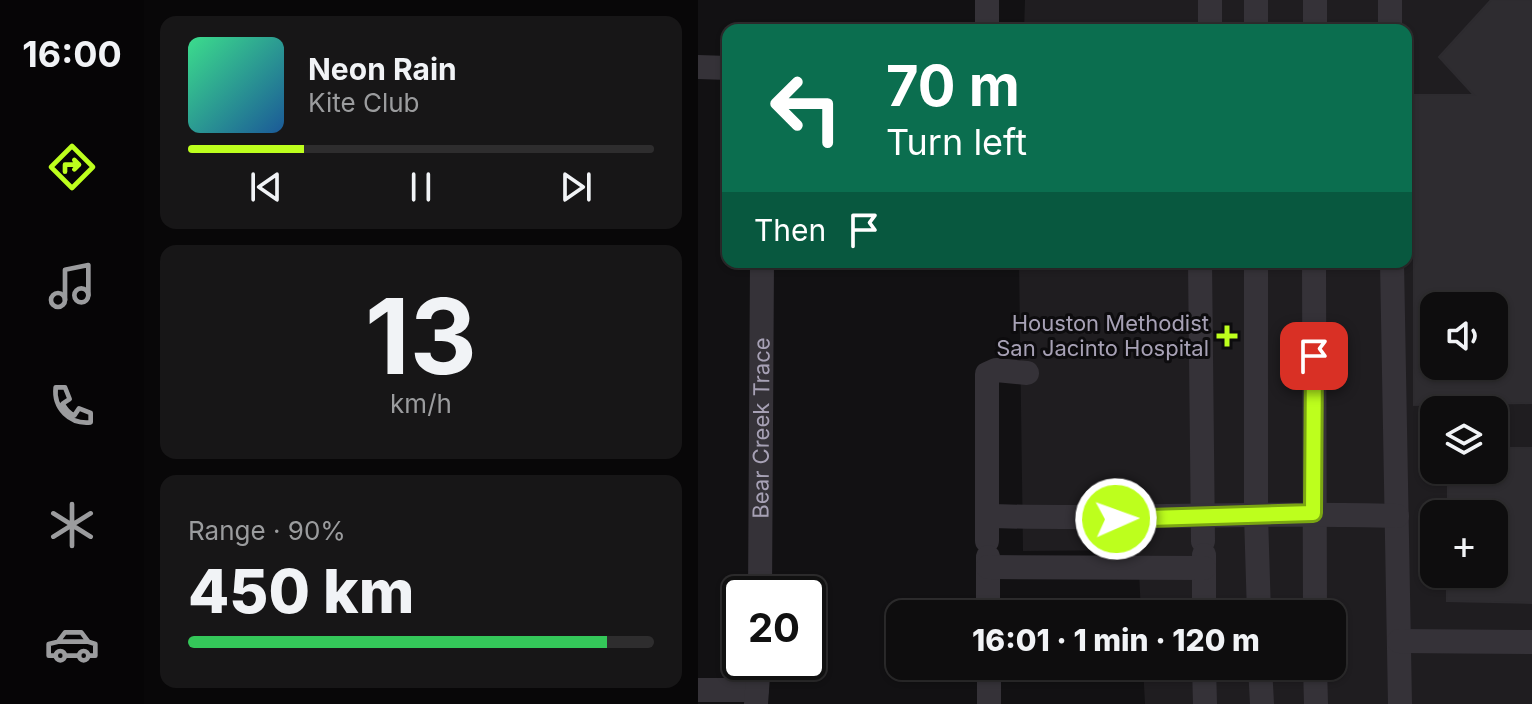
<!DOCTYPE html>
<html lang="en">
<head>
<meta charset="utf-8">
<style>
  body { margin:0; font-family:Inter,sans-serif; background:#171617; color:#f1f3f6; height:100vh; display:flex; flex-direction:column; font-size:30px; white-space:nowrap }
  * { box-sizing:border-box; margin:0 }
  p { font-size:26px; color:#9b9c9e }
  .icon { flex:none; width:44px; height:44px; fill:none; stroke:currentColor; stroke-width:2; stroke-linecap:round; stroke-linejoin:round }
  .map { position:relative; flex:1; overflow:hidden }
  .side { display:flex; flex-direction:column; gap:16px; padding:16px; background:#080708; width:554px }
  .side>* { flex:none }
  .banner { position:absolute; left:24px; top:24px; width:690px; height:244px; border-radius:16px; box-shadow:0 2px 6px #0004,0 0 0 2px #2e2d2e; background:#0b6e4f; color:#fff; overflow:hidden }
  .fabs { position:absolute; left:722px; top:292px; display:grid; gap:16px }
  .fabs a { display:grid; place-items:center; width:88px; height:88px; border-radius:16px; background:#0e0d0e; box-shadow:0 2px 6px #0004,0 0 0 2px #2e2d2e; font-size:40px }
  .speed { position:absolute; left:24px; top:576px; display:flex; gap:16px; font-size:40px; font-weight:700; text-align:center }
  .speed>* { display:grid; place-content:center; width:104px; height:104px; border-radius:50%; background:#0e0d0e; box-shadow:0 2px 6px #0004,0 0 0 2px #2e2d2e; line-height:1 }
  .speed .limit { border:4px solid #111; border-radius:12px; background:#fff; color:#111 }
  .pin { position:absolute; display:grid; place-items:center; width:68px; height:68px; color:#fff; margin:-34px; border-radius:16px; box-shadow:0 4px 12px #0006 }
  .me { position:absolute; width:88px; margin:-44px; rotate:88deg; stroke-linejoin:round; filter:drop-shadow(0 0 6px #0008) }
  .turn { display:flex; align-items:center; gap:28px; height:168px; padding:0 32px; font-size:36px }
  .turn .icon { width:104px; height:104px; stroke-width:2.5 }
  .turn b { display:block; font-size:56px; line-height:68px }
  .then { display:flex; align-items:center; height:76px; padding:0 32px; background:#0003; gap:16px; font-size:30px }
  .big { font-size:60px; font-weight:800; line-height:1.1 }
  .side .widget { flex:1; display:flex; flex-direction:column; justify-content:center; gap:12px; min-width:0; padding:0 28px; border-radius:16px; background:#171617 }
  .side .dial { align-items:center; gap:0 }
  .dial b { font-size:104px; line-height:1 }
  .song { display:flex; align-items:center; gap:24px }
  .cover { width:96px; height:96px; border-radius:12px; background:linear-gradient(135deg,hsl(150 70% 55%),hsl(210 70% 35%)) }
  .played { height:8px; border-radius:4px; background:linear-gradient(90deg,#bdff1d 25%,#2e2d2e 25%) }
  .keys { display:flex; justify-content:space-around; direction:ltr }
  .charge { height:12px; border-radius:6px; background:linear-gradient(90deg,#34c759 90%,#2e2d2e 0) }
  .trip { position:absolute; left:188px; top:600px; width:460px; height:80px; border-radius:16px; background:#0e0d0e; box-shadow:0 2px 6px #0004,0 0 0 2px #2e2d2e; font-weight:800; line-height:80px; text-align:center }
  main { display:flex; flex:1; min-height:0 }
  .menu { display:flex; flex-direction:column; width:144px; justify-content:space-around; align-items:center; background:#060506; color:#9b9c9e }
  .menu .icon { width:56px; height:56px }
  .menu .active { color:#bdff1d }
  .menu b { font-size:36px; color:#f1f3f6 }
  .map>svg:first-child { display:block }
  .built { fill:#1f1d20; fill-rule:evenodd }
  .building { fill:#2e2c30; stroke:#2d2b2f; stroke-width:2; fill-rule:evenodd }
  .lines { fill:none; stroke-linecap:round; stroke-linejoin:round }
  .minor { stroke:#353238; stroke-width:24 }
  .route-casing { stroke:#7ba613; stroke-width:20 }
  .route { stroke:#bdff1d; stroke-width:14 }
  .poi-dot { fill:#bdff1d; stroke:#0d0c0e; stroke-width:3 }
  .labels { text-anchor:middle; stroke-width:6; stroke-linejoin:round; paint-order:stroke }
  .poi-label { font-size:22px; fill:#a7a1b5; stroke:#0d0c0e; text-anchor:end }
  .street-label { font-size:22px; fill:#a7a1b5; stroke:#0d0c0e }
</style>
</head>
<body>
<main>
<nav class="menu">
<b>16:00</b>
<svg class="icon active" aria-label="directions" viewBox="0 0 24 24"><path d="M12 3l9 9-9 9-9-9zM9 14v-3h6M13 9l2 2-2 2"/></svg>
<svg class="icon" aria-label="music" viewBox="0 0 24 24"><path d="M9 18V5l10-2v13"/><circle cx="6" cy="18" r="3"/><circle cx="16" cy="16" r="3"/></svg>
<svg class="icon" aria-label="phone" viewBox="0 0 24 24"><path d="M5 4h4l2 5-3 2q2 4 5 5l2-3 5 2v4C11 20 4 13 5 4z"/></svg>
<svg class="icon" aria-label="climate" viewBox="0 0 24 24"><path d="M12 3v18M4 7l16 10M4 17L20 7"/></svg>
<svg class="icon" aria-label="car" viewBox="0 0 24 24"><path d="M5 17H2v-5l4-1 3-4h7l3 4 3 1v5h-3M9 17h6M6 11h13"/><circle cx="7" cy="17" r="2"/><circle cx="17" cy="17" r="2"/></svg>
</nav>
<section class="side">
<div class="widget">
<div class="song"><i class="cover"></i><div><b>Neon Rain</b><p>Kite Club</p></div></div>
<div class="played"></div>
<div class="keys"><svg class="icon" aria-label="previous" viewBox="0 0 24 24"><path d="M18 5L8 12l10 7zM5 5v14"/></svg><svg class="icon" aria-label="pause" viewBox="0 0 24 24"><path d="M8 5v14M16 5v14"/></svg><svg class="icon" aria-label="next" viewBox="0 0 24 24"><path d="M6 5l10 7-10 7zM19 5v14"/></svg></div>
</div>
<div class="widget dial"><b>13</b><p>km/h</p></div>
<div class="widget"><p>Range · 90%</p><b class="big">450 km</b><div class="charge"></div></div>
</section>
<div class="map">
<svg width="834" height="704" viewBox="0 0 834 704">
  <rect width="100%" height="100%" fill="#121113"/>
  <path class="built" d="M 327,0 L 834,0 L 834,704 L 447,704 L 445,666 L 634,666 L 634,614 L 443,614 L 440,550 L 325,551 L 321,262 L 708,262 L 708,30 L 326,30 ZM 736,306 L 796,306 L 796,366 L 736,366 ZM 736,410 L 796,410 L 796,470 L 736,470 ZM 736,514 L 796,514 L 796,574 L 736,574 Z"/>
  <g class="building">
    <path d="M 793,0 L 834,0 L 834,403 L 716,405 L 716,95 L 776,95 L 741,57 ZM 736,306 L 796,306 L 796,366 L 736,366 Z"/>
    <polygon points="796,448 834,448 834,603 749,601 749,574 796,574 796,514 750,514 750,470 796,470"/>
  </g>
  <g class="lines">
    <g class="minor">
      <polyline points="289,0 289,30"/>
      <polyline points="512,30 512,0"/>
      <polyline points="558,30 558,0"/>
      <polyline points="617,30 617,0"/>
      <polyline points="692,30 692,0"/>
      <polyline points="0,67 30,68"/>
      <polyline points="502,262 505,541"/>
      <polyline points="558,262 558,515 561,614"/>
      <polyline points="616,262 617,614"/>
      <polyline points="694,262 702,704"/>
      <path d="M 289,516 C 426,520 562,511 699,516"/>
      <polyline points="289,541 289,374 298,370 329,373"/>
      <polyline points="506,555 506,614"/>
      <polyline points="290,557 290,614"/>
      <polyline points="290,567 506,568"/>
      <path id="s1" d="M 62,594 L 64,262"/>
      <polyline points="701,641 834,642"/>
      <polyline points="291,666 291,704"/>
      <polyline points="506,666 507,704"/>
      <polyline points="562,666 564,704"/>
      <polyline points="617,666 618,704"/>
      <polyline points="0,690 59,690"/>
      <polyline points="58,704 61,662"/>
    </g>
  </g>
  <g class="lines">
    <g class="route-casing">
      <polyline id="route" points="418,519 615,513 616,356"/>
    </g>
    <use href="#route" class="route"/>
  </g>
  <path class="poi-dot" d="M525 324h8v8h8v8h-8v8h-8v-8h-8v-8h8z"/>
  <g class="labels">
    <g class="poi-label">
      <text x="511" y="331">Houston Methodist<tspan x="511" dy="25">San Jacinto Hospital</tspan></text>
    </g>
    <g class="street-label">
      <text dy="8" stroke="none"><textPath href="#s1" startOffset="166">Bear Creek Trace</textPath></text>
    </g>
  </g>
</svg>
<div class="fabs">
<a><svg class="icon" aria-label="sound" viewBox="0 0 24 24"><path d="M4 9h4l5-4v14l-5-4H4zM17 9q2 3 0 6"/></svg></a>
<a><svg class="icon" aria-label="layers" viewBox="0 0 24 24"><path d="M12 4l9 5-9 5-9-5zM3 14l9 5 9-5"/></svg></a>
<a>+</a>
</div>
<div class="speed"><div class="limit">20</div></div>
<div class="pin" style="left:616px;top:356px;background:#d93025"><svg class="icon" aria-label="arrive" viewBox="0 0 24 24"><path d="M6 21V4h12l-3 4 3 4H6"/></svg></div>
<svg class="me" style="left:418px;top:519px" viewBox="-20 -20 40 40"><circle r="17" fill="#bdff1d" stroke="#fff" stroke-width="3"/><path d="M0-11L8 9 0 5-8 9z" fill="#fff"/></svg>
<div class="trip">16:01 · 1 min · 120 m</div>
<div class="banner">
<div class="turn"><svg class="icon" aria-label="left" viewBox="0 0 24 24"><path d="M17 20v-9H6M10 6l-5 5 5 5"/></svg><div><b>70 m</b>Turn left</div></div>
<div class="then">Then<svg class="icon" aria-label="arrive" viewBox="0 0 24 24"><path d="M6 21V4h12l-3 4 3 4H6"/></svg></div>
</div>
</div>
</main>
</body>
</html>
